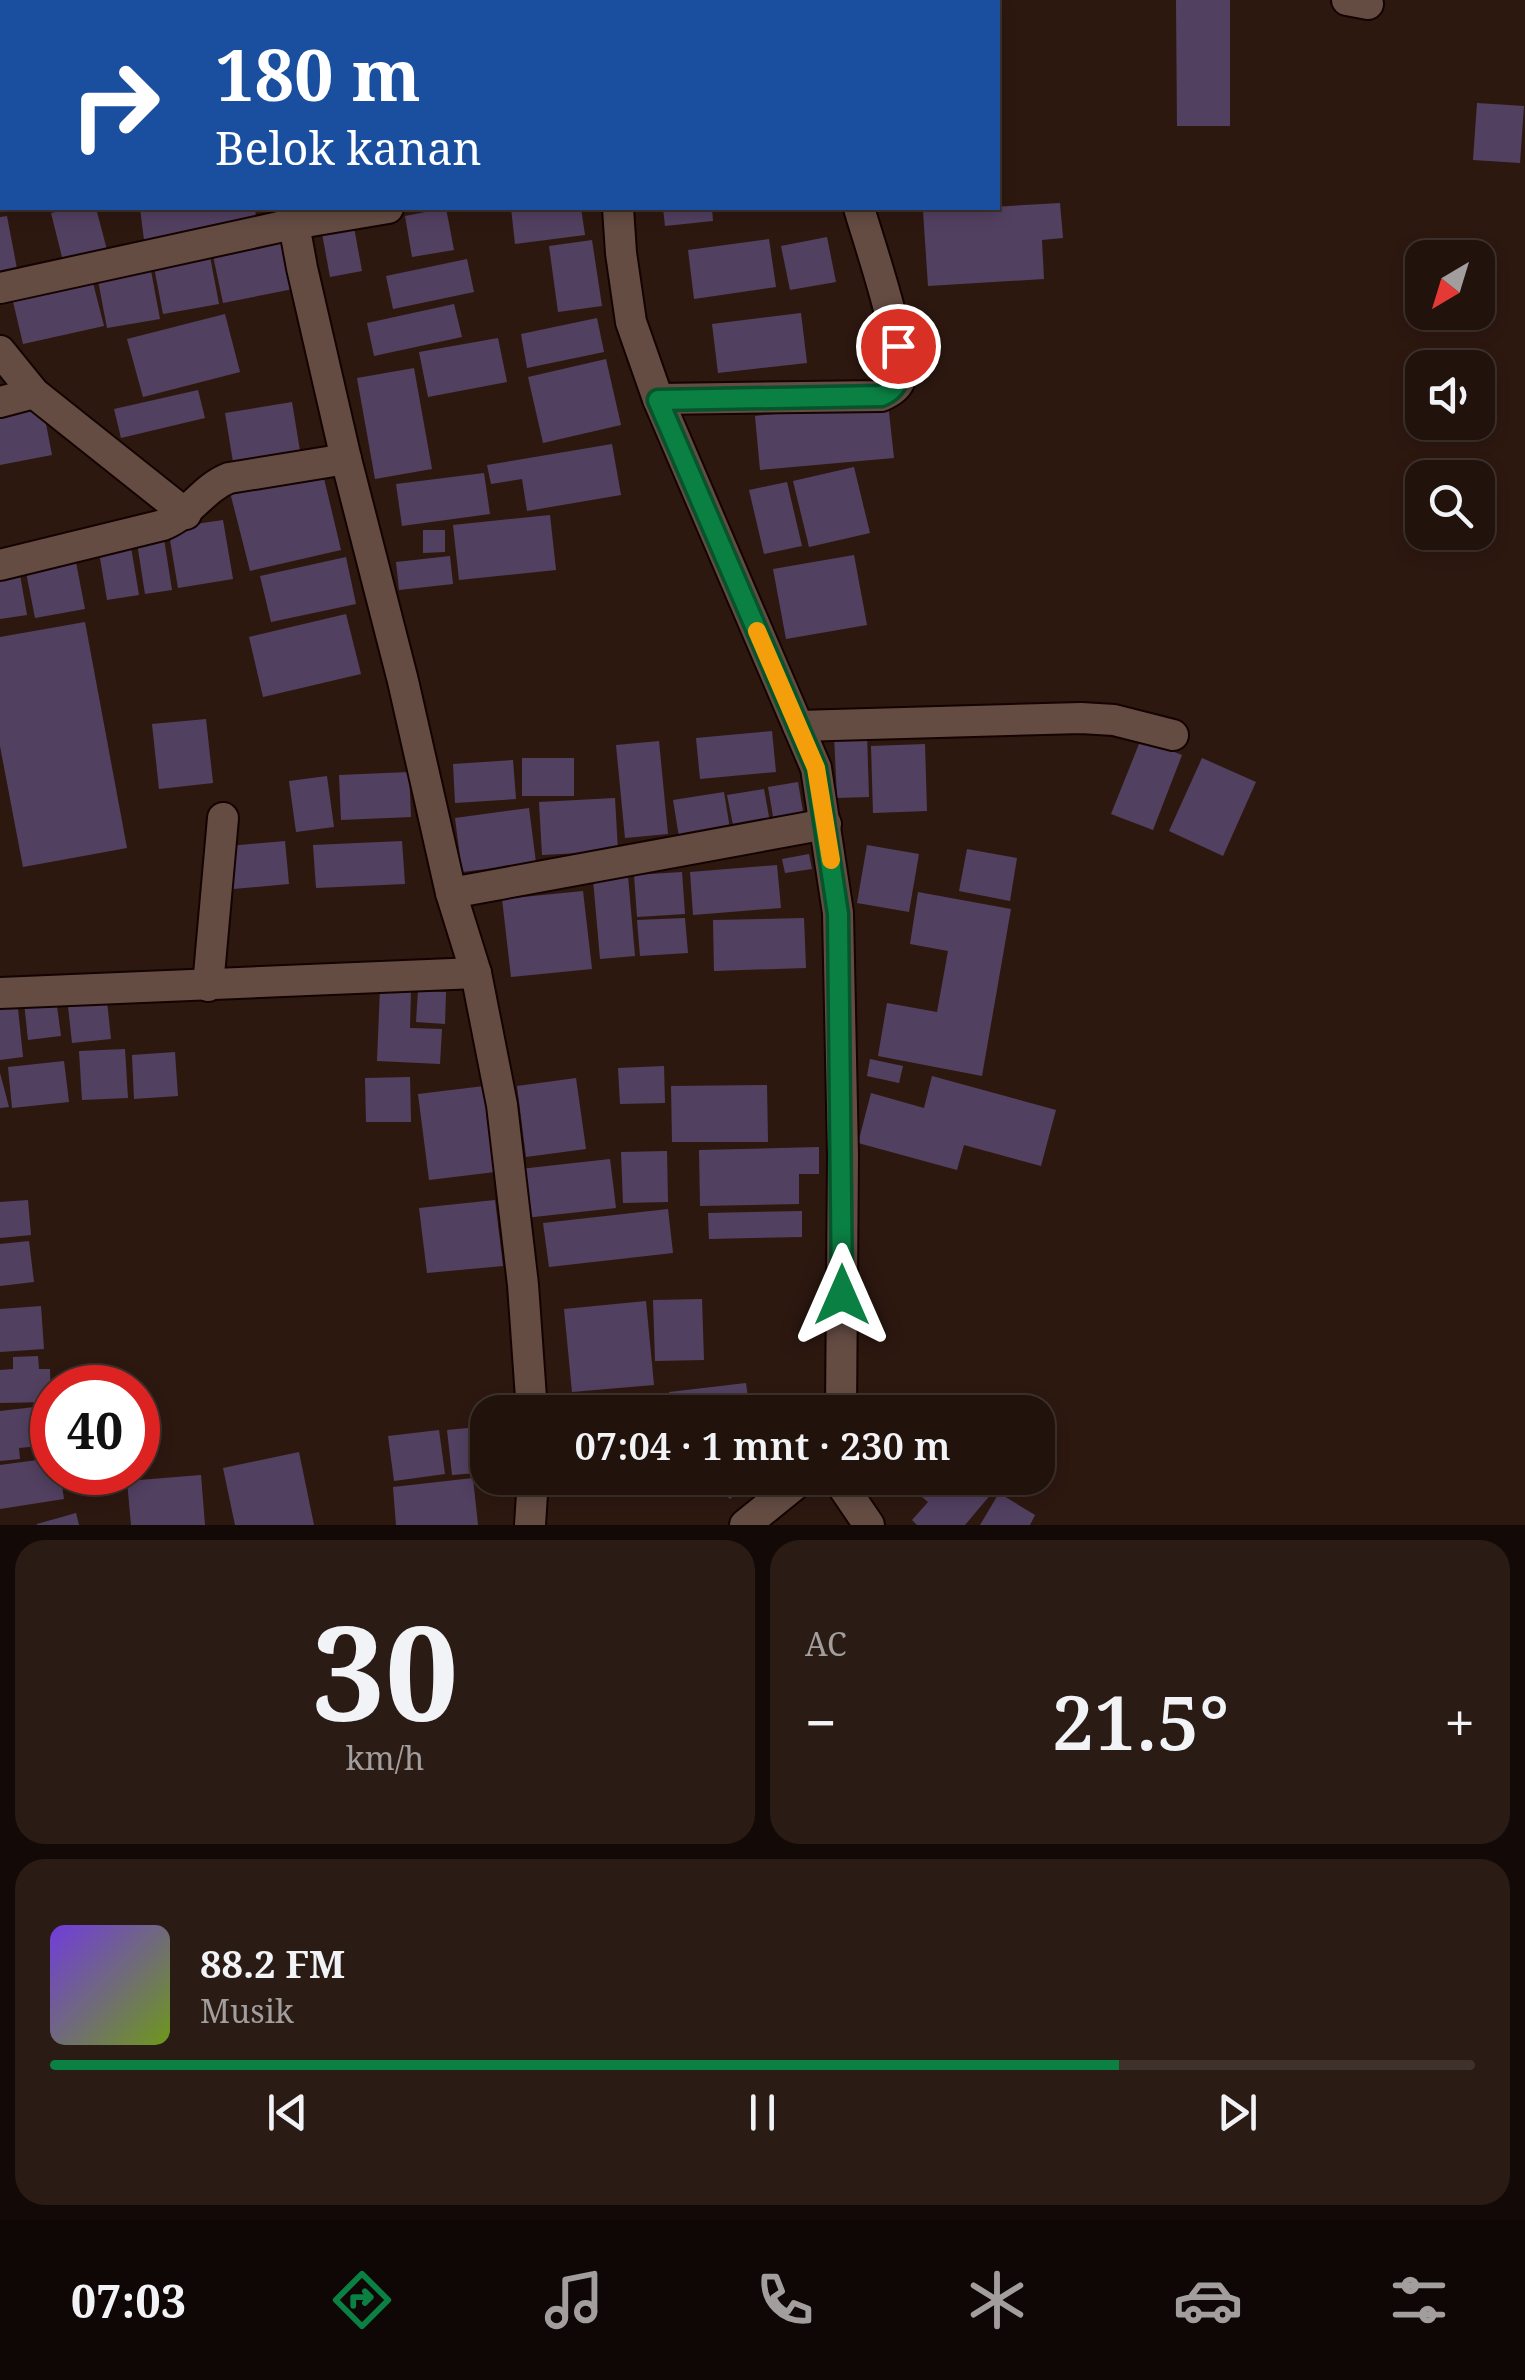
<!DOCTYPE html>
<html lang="id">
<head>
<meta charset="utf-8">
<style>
  body { margin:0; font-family:"Noto Serif",serif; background:#2a1b15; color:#f1f3f6; height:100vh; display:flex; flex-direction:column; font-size:38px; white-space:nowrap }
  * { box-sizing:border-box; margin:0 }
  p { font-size:32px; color:#a29e9d }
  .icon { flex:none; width:55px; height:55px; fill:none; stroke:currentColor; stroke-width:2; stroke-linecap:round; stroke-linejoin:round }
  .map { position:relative; height:1525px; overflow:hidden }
  .sheet { display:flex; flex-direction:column; gap:15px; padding:15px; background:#130a07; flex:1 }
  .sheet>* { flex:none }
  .guide { position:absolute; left:0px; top:0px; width:1000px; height:210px; box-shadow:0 5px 15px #0003,0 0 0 2px #3f322d; background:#1a4fa0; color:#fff; overflow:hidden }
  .needle { width:65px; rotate:218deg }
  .buttons { position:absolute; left:1405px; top:240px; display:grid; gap:20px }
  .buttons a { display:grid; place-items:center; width:90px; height:90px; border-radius:20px; background:#22120c; box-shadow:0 5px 15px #0003,0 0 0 2px #3f322d; font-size:50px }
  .speed { position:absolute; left:30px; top:1365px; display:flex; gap:20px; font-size:50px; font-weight:700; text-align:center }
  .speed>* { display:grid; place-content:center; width:130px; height:130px; border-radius:50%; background:#22120c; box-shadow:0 5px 15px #0003,0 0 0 2px #3f322d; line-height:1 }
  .speed .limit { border:15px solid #d22; background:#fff; color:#111 }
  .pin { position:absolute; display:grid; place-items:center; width:85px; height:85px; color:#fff; margin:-42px; border:5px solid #fff; border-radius:50%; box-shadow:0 2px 10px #0007 }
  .me { position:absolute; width:110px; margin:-55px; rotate:0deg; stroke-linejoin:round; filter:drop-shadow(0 0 8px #0008) }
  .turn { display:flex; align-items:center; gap:35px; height:210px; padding:0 50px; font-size:45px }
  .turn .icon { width:130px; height:130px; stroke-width:2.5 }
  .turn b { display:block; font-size:70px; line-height:85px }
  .big { font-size:75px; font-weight:600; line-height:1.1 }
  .sheet .card { flex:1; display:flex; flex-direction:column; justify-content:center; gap:15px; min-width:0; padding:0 35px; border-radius:30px; background:#2a1b15 }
  .sheet .dial { align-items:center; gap:0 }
  .dial b { font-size:130px; line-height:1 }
  .song { display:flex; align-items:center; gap:30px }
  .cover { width:120px; height:120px; border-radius:15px; background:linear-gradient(135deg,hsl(260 70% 55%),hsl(80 70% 35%)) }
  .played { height:10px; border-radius:5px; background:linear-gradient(90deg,#0b8043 75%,#3f322d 75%) }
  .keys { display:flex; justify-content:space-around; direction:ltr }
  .heat { display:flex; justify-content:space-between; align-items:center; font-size:55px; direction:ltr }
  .sheet .tiles { flex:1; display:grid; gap:15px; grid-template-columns:1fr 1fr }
  .card:last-child { grid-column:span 2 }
  .trip { position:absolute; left:470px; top:1395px; width:585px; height:100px; border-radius:30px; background:#22120c; box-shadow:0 5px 15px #0003,0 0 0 2px #3f322d; font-weight:600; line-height:100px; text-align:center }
  .tab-bar { display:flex; height:160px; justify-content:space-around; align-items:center; background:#0e0705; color:#a29e9d }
  .tab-bar .icon { width:70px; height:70px }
  .tab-bar .on { color:#0b8043 }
  .tab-bar b { font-size:45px; color:#f1f3f6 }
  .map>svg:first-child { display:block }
  .building { fill:#524061 }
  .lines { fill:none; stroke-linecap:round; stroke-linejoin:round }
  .street-casing { stroke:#140301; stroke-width:34 }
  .secondary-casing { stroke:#140301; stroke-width:34 }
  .street { stroke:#644c43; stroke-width:30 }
  .secondary { stroke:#644c43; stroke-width:30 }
  .route-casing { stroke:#07532c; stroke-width:25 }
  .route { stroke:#0b8043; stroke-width:18 }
  .slow { stroke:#f59e0b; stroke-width:18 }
</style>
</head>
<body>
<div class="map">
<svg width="1525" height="1525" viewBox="0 0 1525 1525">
  <rect width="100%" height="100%" fill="#2d1810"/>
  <g class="building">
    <polygon points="1176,0 1230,0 1230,126 1177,126"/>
    <polygon points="1477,103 1524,106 1520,163 1473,160"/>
    <polygon points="1060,203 1063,238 1042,240 1044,279 928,286 923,211"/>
    <polygon points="72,208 96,208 107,250 63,261 51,213"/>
    <polygon points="140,208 255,208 257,225 144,240"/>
    <polygon points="446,208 454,250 412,257 405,216"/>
    <polygon points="511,208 581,208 585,235 515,244"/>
    <polygon points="663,208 712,208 713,221 665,226"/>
    <polygon points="7,216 17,269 0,272 0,217"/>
    <polygon points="353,222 362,271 330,277 321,228"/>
    <polygon points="287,236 298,288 223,303 212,251"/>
    <polygon points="827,237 836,282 790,290 781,246"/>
    <polygon points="769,239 776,287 694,299 688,250"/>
    <polygon points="592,240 602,306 558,312 549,246"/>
    <polygon points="209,251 219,304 163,314 153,262"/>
    <polygon points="467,259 474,292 393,309 386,276"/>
    <polygon points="149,260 160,319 107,328 96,270"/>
    <polygon points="91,275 104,326 23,344 11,293"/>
    <polygon points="454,304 462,337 374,356 367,323"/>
    <polygon points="801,313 807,363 718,373 712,324"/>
    <polygon points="225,314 240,372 143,397 127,339"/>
    <polygon points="597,318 604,352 527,368 521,334"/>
    <polygon points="498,338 507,382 428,397 419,352"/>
    <polygon points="606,359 621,425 543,443 528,377"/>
    <polygon points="414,368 432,469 375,479 357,378"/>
    <polygon points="198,390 205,418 121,438 114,409"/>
    <polygon points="292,402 301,457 234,468 225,413"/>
    <polygon points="888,403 894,458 760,470 755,416"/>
    <polygon points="43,408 52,455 0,465 0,416"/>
    <polygon points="612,444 621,495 527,511 522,479 491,484 487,465"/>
    <polygon points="854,467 870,533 809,547 793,481"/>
    <polygon points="322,470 341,550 250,571 230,492"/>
    <polygon points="484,473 490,514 402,526 396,484"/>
    <polygon points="787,482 802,546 764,554 749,490"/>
    <polygon points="550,515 556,570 459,580 453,525"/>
    <polygon points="223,520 233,579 178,588 168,528"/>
    <polygon points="423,530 445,530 445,552 423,553"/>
    <polygon points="164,539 172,590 145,594 137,543"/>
    <polygon points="131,547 139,595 107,600 99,552"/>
    <polygon points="854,555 867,625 786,639 773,569"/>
    <polygon points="450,556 453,584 399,590 396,562"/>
    <polygon points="75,557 85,609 35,618 25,567"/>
    <polygon points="346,557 356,604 271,622 260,576"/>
    <polygon points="19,569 27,615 0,619 0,572"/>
    <polygon points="346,614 361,674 263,697 249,637"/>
    <polygon points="85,622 127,848 23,867 0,746 0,637"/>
    <polygon points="206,719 213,783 159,789 152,724"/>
    <polygon points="772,731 776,772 700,779 696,738"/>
    <polygon points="867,734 869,797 837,798 834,735"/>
    <polygon points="1141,739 1182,755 1153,830 1111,814"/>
    <polygon points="659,741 668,834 625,838 616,745"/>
    <polygon points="925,744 927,811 873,813 871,746"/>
    <rect x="522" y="758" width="52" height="38"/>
    <polygon points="1202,758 1256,782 1223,856 1169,831"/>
    <polygon points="513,760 516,799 455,803 453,764"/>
    <polygon points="409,772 411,817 341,820 339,775"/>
    <polygon points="327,776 334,827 296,832 289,781"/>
    <polygon points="798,782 805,823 775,828 768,787"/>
    <polygon points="764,789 771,828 735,835 727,795"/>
    <polygon points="724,792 731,835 680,843 673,800"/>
    <polygon points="615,798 618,851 542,855 539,802"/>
    <polygon points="529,808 536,863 462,872 455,818"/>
    <polygon points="285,841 289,884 233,889 229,846"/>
    <polygon points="402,841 405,884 316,888 313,845"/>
    <polygon points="867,845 919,854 909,912 857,903"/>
    <polygon points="967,849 1017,858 1010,901 959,891"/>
    <polygon points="809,854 812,869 785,873 782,859"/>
    <polygon points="777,865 781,908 693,915 690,872"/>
    <polygon points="682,872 685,914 637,917 634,875"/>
    <polygon points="628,876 635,956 600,959 593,879"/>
    <polygon points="583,891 592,969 511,977 502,899"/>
    <polygon points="918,892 1011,909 982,1076 878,1056 887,1003 937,1012 948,951 910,944"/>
    <polygon points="685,918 688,953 640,956 637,920"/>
    <polygon points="804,918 806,968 714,971 713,920"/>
    <polygon points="380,988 411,990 410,1028 442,1029 440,1064 377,1061"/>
    <polygon points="418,991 446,992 445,1024 416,1022"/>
    <polygon points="17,999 23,1057 0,1060 0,1001"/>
    <polygon points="56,999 61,1036 28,1040 24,1002"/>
    <polygon points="107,1001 111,1039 72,1043 68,1006"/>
    <polygon points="125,1049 128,1098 82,1100 79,1051"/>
    <polygon points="175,1052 178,1096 134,1099 132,1055"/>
    <polygon points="870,1059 903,1066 899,1083 867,1076"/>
    <polygon points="64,1061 69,1102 12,1108 8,1067"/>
    <polygon points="664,1066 665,1103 620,1104 618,1068"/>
    <polygon points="0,1073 9,1107 0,1108"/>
    <polygon points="932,1076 1056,1110 1041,1166 964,1145 957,1170 858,1143 871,1093 924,1108"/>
    <polygon points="410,1077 411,1122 366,1122 365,1078"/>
    <polygon points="576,1078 586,1149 526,1157 517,1086"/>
    <polygon points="767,1085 768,1142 672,1142 671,1086"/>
    <polygon points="484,1086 495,1172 429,1180 418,1094"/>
    <polygon points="819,1147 819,1174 799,1174 799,1204 700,1206 699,1150"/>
    <polygon points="667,1151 668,1202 623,1203 621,1152"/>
    <polygon points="610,1159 616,1208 525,1218 520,1169"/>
    <polygon points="28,1200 31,1235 0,1238 0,1202"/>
    <polygon points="495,1200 503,1266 427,1273 419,1208"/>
    <polygon points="668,1209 673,1253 549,1267 543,1223"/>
    <polygon points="802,1211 802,1237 709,1239 708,1213"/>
    <polygon points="29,1241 34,1282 0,1286 0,1244"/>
    <polygon points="702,1299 704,1360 655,1361 653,1300"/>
    <polygon points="646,1301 654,1385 572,1392 564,1309"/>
    <polygon points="41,1306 44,1349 0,1352 0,1309"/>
    <polygon points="38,1356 39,1369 50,1369 51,1402 0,1403 0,1370 13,1369 13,1357"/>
    <polygon points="746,1383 750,1412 672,1412 669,1392"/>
    <polygon points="656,1396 658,1412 580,1412 579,1405"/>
    <polygon points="52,1405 52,1418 37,1420 40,1446 19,1448 20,1459 0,1461 0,1411"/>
    <polygon points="488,1426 488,1472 452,1475 447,1430"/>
    <polygon points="439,1430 445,1474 394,1481 388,1436"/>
    <polygon points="299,1452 314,1525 235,1525 223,1468"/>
    <polygon points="52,1458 52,1472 60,1472 64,1499 0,1509 0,1465"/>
    <polygon points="201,1475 205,1525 131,1525 127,1481"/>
    <polygon points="473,1478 478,1525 396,1525 393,1487"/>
    <polygon points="589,1478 666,1478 667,1485 591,1494"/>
    <polygon points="708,1478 750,1478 730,1499"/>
    <polygon points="899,1478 973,1478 992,1493 965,1525 917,1525 912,1520 928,1502"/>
    <polygon points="999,1493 1035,1515 1030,1525 980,1525"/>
    <polygon points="76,1513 79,1525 37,1525 37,1524"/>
  </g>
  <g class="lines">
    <g class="street-casing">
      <g id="street">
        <polyline points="268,0 268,2"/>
        <polyline points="1347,0 1368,4"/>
        <polyline points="291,208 302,268 346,459 403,681 451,893 476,973 502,1105 523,1285 532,1412"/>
        <polyline points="0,288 293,224 388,208"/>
        <polyline points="0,351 34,393 186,514"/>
        <path d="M 658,399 L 881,396 C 888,393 896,389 899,382 C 908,354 868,240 859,208"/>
        <polyline points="0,402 34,393"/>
        <path d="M 0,565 L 163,525 C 192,513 203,488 229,478 L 346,459"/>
        <polyline points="798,726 1081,718 1114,720 1173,735"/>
        <polyline points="451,893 826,824"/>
        <polyline points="208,986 223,818"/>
        <polyline points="0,993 476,973"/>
        <polyline points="837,1478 869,1525"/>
        <polyline points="530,1525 533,1478"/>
      </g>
    </g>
    <g class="secondary-casing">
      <g id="secondary">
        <polyline points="615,0 615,2"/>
        <polyline points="618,208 621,253 631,322 658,399 816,768 838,913 843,1155 841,1412"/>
        <polyline points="745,1525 803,1478"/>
      </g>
    </g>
    <use href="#street" class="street"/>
    <use href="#secondary" class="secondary"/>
  </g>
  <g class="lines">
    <g class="route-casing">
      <path id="route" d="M 842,1295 L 838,914 L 816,768 L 658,400 L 881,396 C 904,387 899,368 898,346"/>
    </g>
    <use href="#route" class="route"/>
    <polyline class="slow" points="757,631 816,768 831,860"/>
  </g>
</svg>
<div class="buttons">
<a><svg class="needle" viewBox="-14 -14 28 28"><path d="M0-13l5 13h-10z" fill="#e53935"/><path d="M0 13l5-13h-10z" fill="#a29e9d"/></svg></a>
<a><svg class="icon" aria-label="sound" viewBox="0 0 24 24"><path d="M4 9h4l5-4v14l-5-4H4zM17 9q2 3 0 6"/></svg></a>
<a><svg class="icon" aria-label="search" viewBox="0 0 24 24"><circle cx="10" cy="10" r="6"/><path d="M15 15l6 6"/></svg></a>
</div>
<div class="speed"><div class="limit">40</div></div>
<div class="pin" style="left:898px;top:346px;background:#d93025"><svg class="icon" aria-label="arrive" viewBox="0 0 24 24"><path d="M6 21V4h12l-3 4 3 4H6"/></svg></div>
<svg class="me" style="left:842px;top:1295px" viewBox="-20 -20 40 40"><path d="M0-17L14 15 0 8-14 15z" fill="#0b8043" stroke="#fff" stroke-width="4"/></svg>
<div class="trip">07:04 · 1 mnt · 230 m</div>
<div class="guide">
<div class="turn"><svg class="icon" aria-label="right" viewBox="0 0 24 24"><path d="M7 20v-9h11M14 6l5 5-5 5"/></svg><div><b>180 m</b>Belok kanan</div></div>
</div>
</div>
<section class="sheet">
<div class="tiles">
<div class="card dial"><b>30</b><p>km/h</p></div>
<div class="card"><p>AC</p>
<div class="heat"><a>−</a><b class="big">21.5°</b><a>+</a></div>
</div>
<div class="card">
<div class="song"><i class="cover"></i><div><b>88.2 FM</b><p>Musik</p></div></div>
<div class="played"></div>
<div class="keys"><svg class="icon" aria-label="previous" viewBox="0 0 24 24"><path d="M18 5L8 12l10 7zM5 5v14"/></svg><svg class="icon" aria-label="pause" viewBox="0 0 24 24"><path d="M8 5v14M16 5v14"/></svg><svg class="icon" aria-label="next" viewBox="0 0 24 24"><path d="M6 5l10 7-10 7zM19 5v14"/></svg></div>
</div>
</div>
</section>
<nav class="tab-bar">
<b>07:03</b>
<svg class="icon on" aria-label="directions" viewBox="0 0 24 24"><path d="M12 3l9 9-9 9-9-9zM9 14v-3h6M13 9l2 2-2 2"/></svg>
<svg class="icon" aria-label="music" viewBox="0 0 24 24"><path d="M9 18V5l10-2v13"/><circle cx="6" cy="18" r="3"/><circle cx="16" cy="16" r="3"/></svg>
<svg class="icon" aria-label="phone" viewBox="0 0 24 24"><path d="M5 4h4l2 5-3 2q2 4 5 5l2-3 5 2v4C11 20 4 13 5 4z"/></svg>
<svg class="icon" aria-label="climate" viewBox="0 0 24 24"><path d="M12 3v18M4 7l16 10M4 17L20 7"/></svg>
<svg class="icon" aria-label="car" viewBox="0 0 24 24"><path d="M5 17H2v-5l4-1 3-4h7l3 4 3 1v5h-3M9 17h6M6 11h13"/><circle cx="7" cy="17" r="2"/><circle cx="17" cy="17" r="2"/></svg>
<svg class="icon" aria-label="filters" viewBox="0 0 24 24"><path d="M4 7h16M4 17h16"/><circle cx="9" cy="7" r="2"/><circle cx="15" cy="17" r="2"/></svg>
</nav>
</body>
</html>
